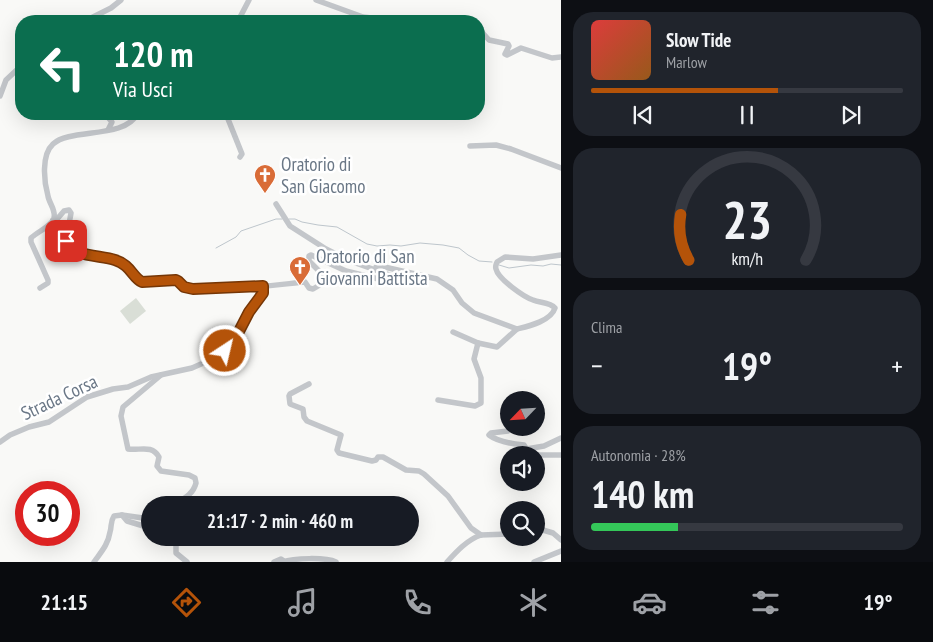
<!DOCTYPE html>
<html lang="it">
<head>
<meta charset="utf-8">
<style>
  body { margin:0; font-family:"PT Sans Narrow",sans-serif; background:#20242c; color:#f1f3f6; height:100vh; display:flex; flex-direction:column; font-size:19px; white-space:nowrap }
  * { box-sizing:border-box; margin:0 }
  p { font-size:16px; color:#9ea1a6 }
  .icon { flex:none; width:28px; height:28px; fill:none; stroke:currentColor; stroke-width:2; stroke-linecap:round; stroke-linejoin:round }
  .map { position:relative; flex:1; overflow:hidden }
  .panel { display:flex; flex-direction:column; gap:12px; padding:12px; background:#0d0f14; width:372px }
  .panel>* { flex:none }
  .guide { position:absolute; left:15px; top:15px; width:470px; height:105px; border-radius:20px; box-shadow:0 5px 20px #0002; background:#0b6e4f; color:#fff; overflow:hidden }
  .needle { width:32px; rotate:245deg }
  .tools { position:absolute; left:500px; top:391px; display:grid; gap:10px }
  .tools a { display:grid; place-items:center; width:45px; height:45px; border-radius:50%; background:#171b24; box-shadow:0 5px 20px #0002; font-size:25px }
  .speed { position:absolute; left:15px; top:481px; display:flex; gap:10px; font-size:25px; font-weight:700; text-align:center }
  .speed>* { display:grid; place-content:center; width:65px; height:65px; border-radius:50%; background:#171b24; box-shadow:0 5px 20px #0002; line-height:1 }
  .speed .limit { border:8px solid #d22; background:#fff; color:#111 }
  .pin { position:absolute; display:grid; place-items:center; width:42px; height:42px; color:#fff; margin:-21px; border-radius:10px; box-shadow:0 2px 8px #0006 }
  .me { position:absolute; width:55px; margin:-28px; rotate:35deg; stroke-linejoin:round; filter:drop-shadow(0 0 4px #0008) }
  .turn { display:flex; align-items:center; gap:18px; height:105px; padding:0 15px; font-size:22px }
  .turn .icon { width:65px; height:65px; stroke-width:2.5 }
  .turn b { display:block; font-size:35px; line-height:42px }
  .big { font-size:38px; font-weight:600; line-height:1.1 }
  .panel .widget { flex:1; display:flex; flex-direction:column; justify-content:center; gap:8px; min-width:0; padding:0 18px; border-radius:20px; background:#20242c }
  .panel .dial { align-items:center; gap:0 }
  .dial svg { height:130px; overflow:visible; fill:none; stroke:#363941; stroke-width:7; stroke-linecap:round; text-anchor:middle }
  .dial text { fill:#f1f3f6; stroke:none }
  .song { display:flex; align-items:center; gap:15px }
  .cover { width:60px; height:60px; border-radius:8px; background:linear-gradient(135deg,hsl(0 70% 55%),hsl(30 70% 35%)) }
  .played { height:5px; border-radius:2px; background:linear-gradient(90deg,#b45309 60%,#363941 60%) }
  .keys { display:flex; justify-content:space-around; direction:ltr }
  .heat { display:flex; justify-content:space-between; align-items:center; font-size:28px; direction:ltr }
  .charge { height:8px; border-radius:4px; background:linear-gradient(90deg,#34c759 28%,#363941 0) }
  .trip { position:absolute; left:141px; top:496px; width:278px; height:50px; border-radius:25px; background:#171b24; box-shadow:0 5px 20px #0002; font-weight:600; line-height:50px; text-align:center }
  .menu { display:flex; height:80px; justify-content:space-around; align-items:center; background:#090b0e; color:#9ea1a6 }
  .menu .icon { width:35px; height:35px }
  .menu .active { color:#b45309 }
  .menu b { font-size:22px; color:#f1f3f6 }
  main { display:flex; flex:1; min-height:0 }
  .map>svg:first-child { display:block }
  .green { fill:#d9ded6 }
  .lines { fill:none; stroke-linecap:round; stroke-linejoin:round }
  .stream { stroke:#bec6cc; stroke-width:1 }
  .minor { stroke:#c3c6ca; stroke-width:5.5 }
  .route-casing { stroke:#753606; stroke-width:12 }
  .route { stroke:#b45309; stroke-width:9 }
  .labels { text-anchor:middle; stroke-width:5; stroke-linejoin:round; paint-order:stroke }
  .poi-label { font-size:19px; fill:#6a7786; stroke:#fff; text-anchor:start }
  .street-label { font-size:19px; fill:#6a7786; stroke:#fff }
</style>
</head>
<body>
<main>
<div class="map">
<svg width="561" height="562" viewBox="0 0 561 562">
  <rect width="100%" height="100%" fill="#f9f9f7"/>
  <polygon class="green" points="136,298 146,311 130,324 120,311"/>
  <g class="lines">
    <g class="stream">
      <polyline points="289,219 295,219 302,222 318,225 337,227 367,244 377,246 390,245 401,246 420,243 443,245 459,248 468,255 479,261 492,262"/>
      <polyline points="216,248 236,237 241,231 276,219 282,219"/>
      <polyline points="499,265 509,268 531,265 543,266 551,264 561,265"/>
    </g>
    <g class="minor">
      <polyline points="316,0 363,17 398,21"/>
      <polyline points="85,21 111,8 121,0"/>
      <polyline points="238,21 249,0"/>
      <polyline points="479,29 489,40 508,44 509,46 505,54 507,55 521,48 552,58 561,57"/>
      <polyline points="0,96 6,80 21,66"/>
      <polyline points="105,114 112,122 108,130"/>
      <polyline points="226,114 242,154 240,157"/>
      <polyline points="470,146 496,145 511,149 561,168"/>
      <path d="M 53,220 L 58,218 L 64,211 L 69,210 L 71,213 L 66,241 C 73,257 100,255 115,260 C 131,265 132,277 142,282 L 175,280 C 179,282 180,285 184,287 C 200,295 283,284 305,282 L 309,288 L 313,289 L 328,280 L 309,261 L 309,256 L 311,255 L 346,271 L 399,284 L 402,283 L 401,279 L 350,261 L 326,249 L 290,226 L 276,204"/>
      <path d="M 376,269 L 376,267 L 380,266 L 437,279 L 453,290 L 462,303 L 474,313 L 517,329 C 529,326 551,321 555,308 C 550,302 540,303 533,300 C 524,297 498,279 496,269 C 495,266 496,265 497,262 L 505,257 L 533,259 L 561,255"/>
      <path d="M 40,288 L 48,283 L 48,280 L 31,242 L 31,238 C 38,231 51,227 54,218 C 56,210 49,203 48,196 C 44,182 41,155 53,144 C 70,128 125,139 137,114"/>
      <polyline points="453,332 478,343 497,347 517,329"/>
      <path d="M 161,375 L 123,407 L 121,416 L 128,449 C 139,451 152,444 159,457 L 157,466 L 161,471 L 189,475 L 195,478 L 196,483 C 193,495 183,499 173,505"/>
      <polyline points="309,384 290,394 289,396 290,404 303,409 304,417 307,421 341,435 337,450 339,453 372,461 376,460 378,457 383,457 406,470 419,471 424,474 448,496 471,528 481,535"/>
      <polyline points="438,400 475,406 481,403 481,378 474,359 478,343"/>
      <path d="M 508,431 L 491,433 L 489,435 C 498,442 513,444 524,445 L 526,448"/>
      <polyline points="0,442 10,435 29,427 49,422 87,397 113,389 128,387 151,377 192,368 219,356 234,341 249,312 264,292 263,286"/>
      <polyline points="515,455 515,451 544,446 561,438"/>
      <polyline points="522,455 561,455"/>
      <polyline points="122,515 150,519"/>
      <polyline points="536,528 553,533 561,540"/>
      <polyline points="179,538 176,543 176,553 187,562"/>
      <path d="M 94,562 C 101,552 108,545 110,532 C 112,526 110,522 114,516 L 122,515 L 127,521 L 150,528"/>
      <polyline points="274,562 281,559 284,561"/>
      <path d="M 283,562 C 293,558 326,557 336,562"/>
      <path d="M 447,562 C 457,551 467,540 481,535 L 509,534"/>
      <polyline points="534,562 561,551"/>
    </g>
  </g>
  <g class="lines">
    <g class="route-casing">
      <path id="route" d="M 66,241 C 72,257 100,255 115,260 C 131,265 132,277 142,282 L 176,280 L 178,281 L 184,287 L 193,289 L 263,286 L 263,293 L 249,312 L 234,341 L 225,351"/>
    </g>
    <use href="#route" class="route"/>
  </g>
  <defs>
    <g id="church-pin" transform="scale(1.125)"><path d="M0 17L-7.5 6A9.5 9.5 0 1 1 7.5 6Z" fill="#d96c37" stroke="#fff"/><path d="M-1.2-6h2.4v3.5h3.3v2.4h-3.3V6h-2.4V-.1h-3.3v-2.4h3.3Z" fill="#fff"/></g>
  </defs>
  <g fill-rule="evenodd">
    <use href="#church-pin" x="265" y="175"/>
    <use href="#church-pin" x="300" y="267"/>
  </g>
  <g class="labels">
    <g class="poi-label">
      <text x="281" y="171">Oratorio di<tspan x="281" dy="22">San Giacomo</tspan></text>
      <text x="316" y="263">Oratorio di San<tspan x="316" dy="22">Giovanni Battista</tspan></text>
    </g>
    <g class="street-label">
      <text transform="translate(59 397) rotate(-25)" y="7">Strada Corsa</text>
    </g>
  </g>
</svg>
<div class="tools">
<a><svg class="needle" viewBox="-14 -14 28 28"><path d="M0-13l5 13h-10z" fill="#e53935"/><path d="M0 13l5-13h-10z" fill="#9ea1a6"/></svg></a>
<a><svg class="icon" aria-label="sound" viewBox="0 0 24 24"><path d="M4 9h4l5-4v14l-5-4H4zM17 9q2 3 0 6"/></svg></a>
<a><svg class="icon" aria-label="search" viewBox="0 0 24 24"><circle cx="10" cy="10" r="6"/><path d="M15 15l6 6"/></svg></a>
</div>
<div class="speed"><div class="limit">30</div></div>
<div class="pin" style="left:66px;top:241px;background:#d93025"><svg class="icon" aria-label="arrive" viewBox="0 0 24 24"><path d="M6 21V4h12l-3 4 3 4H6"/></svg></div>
<svg class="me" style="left:225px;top:351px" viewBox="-20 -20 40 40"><circle r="17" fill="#b45309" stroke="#fff" stroke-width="3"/><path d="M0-11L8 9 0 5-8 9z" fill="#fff"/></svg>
<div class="trip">21:17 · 2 min · 460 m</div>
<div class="guide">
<div class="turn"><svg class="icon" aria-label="left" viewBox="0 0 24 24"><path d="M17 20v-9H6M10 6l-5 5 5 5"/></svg><div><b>120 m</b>Via Usci</div></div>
</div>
</div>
<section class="panel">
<div class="widget">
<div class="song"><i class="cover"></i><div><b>Slow Tide</b><p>Marlow</p></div></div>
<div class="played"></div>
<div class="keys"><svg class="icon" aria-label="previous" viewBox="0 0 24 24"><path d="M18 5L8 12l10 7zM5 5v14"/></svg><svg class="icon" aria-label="pause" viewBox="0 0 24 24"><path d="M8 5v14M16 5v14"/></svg><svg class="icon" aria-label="next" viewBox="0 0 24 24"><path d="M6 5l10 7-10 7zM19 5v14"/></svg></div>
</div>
<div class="widget dial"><svg viewBox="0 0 100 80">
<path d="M14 69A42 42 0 1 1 86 69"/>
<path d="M14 69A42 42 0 0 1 9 41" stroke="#b45309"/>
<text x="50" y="56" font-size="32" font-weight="700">23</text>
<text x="50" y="72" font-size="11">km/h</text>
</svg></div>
<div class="widget"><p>Clima</p>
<div class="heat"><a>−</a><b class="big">19°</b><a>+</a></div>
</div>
<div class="widget"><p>Autonomia · 28%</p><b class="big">140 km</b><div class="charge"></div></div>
</section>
</main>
<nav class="menu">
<b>21:15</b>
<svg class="icon active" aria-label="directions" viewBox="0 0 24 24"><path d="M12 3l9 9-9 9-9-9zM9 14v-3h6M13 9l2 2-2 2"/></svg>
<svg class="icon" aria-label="music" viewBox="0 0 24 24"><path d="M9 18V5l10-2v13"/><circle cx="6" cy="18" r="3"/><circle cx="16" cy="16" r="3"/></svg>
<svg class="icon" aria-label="phone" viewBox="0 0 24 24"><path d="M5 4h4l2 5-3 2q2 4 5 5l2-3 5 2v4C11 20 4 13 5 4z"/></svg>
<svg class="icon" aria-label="climate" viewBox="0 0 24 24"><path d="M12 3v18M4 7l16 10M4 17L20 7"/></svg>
<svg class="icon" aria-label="car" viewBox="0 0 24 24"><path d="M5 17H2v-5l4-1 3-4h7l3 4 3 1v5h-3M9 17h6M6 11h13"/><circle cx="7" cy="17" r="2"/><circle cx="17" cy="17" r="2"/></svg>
<svg class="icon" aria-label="filters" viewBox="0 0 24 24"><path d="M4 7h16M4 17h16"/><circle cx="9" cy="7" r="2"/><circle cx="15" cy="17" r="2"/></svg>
<b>19°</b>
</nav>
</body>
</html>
